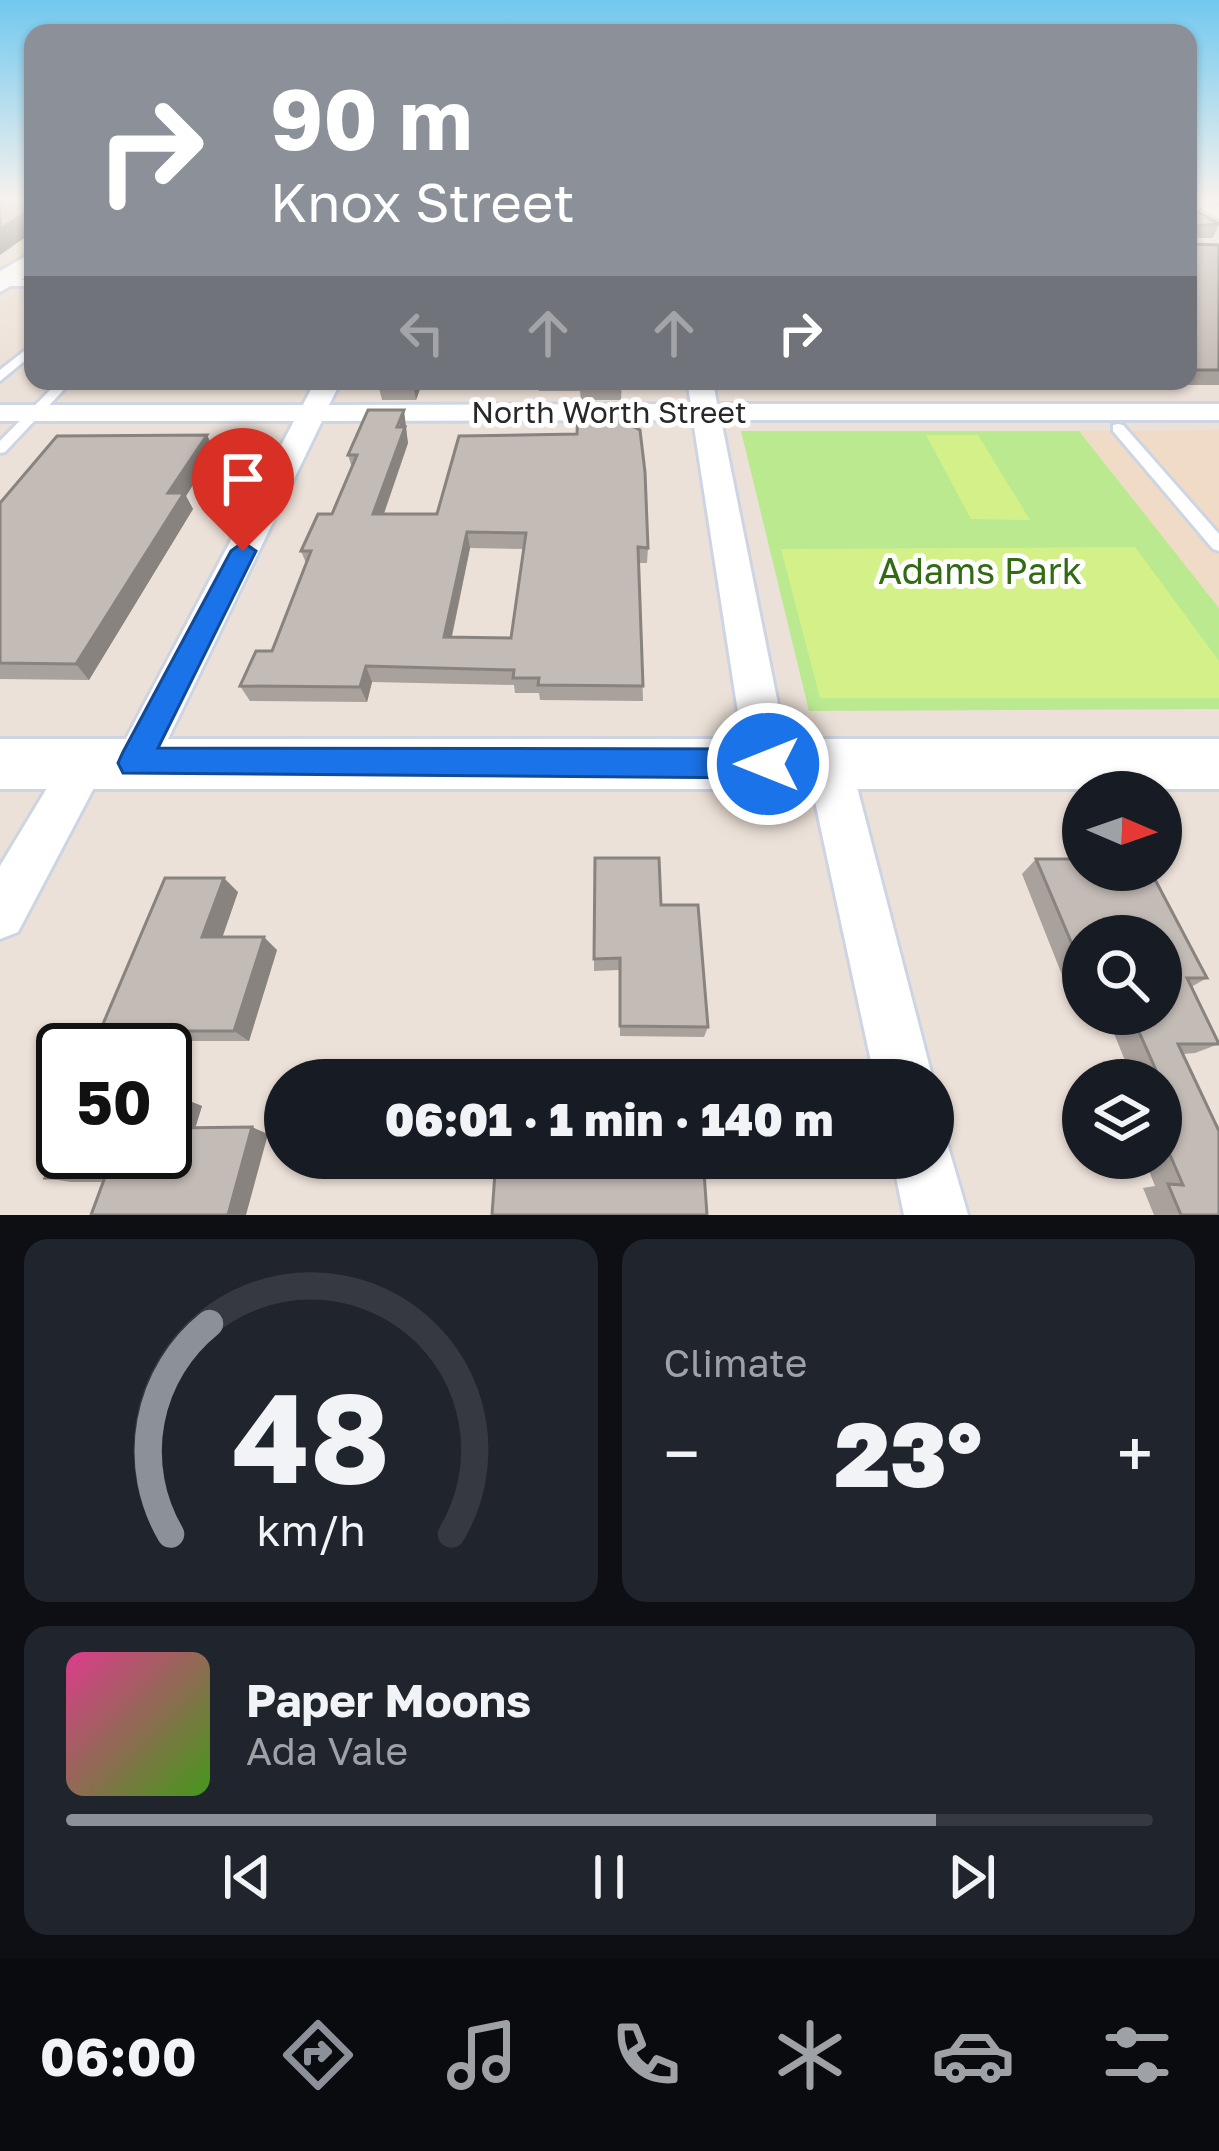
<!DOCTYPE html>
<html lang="en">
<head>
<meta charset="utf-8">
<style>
  body { margin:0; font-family:"Golos Text",sans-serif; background:#20242c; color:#f1f3f6; height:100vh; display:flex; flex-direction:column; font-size:45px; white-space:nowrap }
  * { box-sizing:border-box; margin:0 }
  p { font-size:39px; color:#9ea1a6 }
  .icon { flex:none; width:66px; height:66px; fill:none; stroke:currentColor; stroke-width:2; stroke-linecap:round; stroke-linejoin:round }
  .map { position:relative; height:1215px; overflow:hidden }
  .details { display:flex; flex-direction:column; gap:24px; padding:24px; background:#0d0f14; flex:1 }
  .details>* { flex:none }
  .guide { position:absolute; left:24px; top:24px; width:1173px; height:366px; border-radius:24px; box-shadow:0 3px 9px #0004; background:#8c9099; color:#fff; overflow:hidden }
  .needle { width:78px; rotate:92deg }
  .controls { position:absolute; left:1062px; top:771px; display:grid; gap:24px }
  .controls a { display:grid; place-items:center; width:120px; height:120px; border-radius:50%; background:#171b24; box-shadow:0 3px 9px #0004; font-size:60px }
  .speed { position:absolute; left:36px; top:1023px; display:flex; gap:24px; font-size:60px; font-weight:700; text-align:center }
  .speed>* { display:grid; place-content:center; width:156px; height:156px; border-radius:50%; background:#171b24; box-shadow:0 3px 9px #0004; line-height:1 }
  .speed .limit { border:6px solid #111; border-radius:18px; background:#fff; color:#111 }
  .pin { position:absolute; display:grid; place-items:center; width:102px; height:102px; color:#fff; margin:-123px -51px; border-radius:50% 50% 50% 0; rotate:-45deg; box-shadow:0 0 12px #0007 }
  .pin .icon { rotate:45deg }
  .me { position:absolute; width:132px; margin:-66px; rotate:270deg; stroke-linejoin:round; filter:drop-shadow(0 0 9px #0008) }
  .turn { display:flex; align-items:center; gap:42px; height:252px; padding:0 48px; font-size:54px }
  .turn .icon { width:156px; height:156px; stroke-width:2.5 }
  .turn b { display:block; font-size:84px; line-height:102px }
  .lanes { display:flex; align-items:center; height:114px; padding:0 48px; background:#0003; justify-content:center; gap:60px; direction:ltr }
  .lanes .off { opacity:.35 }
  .big { font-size:90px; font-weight:800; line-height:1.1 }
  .details .widget { flex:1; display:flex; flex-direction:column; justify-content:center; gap:18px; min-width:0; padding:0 42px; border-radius:24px; background:#20242c }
  .details .dial { align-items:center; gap:0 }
  .dial svg { height:312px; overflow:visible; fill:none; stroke:#363941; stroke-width:7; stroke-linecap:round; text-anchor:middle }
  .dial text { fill:#f1f3f6; stroke:none }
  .song { display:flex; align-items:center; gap:36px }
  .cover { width:144px; height:144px; border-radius:18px; background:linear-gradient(135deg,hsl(330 70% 55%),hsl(100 70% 35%)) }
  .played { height:12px; border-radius:6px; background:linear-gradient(90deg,#8c9099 80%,#363941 80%) }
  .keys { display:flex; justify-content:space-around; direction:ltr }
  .heat { display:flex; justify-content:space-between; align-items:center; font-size:66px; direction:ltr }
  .details .tiles { flex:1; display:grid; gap:24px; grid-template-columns:1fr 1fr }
  .widget:last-child { grid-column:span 2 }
  .trip { position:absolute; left:264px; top:1059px; width:690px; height:120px; border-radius:60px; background:#171b24; box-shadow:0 3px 9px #0004; font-weight:800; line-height:120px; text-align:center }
  .tabs { display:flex; height:192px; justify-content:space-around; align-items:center; background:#090b0e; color:#9ea1a6 }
  .tabs .icon { width:84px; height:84px }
  .tabs .current { color:#8c9099 }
  .tabs b { font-size:54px; color:#f1f3f6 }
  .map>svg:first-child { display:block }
  .education { fill:#f0dcc6 }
  .green { fill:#bae98f }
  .pitch { fill:#d4f189 }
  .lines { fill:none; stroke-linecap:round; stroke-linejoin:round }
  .service-casing { stroke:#cdd5e3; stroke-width:6 }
  .minor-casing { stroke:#cdd5e3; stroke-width:6 }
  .secondary-casing { stroke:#cdd5e3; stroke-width:6 }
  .service { fill:#fff; fill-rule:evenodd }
  .minor { fill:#fff; fill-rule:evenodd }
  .secondary { fill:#fff; fill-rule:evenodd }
  .wall { fill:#a8a19c; fill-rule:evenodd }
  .shaded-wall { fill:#88837f }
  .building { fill:#c3bbb5; stroke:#88837f; stroke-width:3; fill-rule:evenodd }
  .route { fill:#1a73e8; stroke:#114b97; stroke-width:3 }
  .labels { text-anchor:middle; stroke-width:10; stroke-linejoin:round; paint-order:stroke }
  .far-street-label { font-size:30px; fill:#282828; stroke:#fff }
  .park-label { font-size:36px; fill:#326b13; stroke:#fff }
</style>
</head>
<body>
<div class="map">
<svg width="1219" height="1215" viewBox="0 0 1219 1215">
  <rect width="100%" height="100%" fill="#ece1d8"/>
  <polygon class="education" points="1219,430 1219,608 1079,431"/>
  <polygon class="green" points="741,431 1079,431 1219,608 1219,709 809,711"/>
  <g class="pitch">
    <polygon points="926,435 978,435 1030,520 971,519"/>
    <polygon points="1135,547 1219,661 1219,698 820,698 781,549"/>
  </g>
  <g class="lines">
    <g class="service-casing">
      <g id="service">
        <rect x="1" y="280" width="32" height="6"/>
        <polygon points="33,344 33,354 0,381 0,370"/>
        <polygon points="59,381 72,381 5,452 0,453 0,441"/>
        <polygon points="1118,424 1123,425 1219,534 1219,551 1213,549 1113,431 1113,425"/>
      </g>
    </g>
    <g class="minor-casing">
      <g id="minor">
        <polygon points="1188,199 1208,199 1219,206 1219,219"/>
        <polygon points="315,381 341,381 329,405 691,404 687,381 713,381 717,404 1219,404 1219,420 721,420 790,764 783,777 768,783 753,777 746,764 693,420 322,421 150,776 135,782 120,776 113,763 120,750 294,421 0,421 0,405 303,405"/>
        <polygon points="85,744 100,750 107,763 18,932 0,939 0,866 70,750"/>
        <polygon points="829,745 844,751 851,764 933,1080 875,1080 807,764 814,751"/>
        <polygon points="933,1131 945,1136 968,1215 904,1215 892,1158 933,1158"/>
      </g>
    </g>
    <g class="secondary-casing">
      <g id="secondary">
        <polygon points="33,252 33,273 0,292 0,271"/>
        <rect x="0" y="739" width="1219" height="50"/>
      </g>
    </g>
    <use href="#service" class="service"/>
    <use href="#minor" class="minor"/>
    <use href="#secondary" class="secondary"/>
  </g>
  <g class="wall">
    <polygon points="1188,206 1219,224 1213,238 1192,238 1192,244 1219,245 1219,385 1171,385 1167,381 1188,381"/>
    <polygon points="423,381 416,400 382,400 378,384"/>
    <polygon points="538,381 622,381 621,400 581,400 580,391 539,391"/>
    <polygon points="766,381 812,381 811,384 767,383"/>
    <polygon points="956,381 1029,381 1025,390 962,390"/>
    <path d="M 622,421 L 648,548 L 647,563 L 639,563 L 643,701 L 540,700 L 539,693 L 515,693 L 514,685 L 372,682 L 367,702 L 250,701 L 240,686 L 272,651 L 306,563 L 301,551 L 332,514 L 352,468 L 348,455 L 407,425 L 405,430 L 408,443 L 384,514 L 437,514 L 577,434 ZM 470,548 L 524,549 L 511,638 L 452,637 Z"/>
    <polygon points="207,435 214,451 186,496 193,509 89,680 0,679 0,503"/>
    <polygon points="1036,859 1207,978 1191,987 1219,1044 1195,1053 1183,1054 1219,1215 1154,1215 1143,1188 1155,1186 1144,1158 1161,1158 1161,1080 1133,1080 1106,1014 1161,1014 1083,936 1083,990 1068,990 1022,874"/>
    <polygon points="238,892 222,937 277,950 249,1041 121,1041 100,1031"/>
    <polygon points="661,905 708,1027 704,1037 620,1036 619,970 594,971 594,959"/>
    <polygon points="184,1099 202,1106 195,1128 268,1134 104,1182 71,1182 45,1178"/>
  </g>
  <g class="shaded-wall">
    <polygon points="33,208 33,232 0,255 0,229"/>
    <polygon points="414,381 423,381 416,400 413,384"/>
    <polygon points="404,410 408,443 378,530 373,514"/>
    <polygon points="207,435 214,451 186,496 193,509 89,680 76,664 168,493"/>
    <polygon points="467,532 470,548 448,653 444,637"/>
    <polygon points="366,666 372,682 367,702 360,687"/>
    <polygon points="224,878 238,892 218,950 202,937"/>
    <polygon points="264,937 277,950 249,1041 234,1031"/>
    <polygon points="184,1099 202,1106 193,1135 174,1128"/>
    <polygon points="252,1127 268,1134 246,1215 228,1215"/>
  </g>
  <g class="building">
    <polygon points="0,199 33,199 33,208 0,229"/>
    <polygon points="1188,206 1219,224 1192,226 1192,244 1219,245 1219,370 1188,370"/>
    <polygon points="379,381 414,381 413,384 378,384"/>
    <rect x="580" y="381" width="42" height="3"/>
    <path d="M 622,409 L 622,421 L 640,430 L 645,472 L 648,548 L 638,547 L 643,686 L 538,685 L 539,678 L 513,678 L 514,670 L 366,666 L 360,687 L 240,686 L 256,651 L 272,651 L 311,551 L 301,551 L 318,514 L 332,514 L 357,455 L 348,455 L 368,410 L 404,410 L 397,427 L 405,427 L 373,514 L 437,514 L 459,436 L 577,434 L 578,410 ZM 467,532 L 526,533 L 511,638 L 444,637 Z"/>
    <polygon points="207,435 168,493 184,493 76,664 0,663 0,503 57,436"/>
    <polygon points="595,858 659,858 661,905 698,905 708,1027 620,1026 620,958 594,959"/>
    <polygon points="1036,859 1083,859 1083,870 1150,870 1207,978 1187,978 1219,1044 1178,1044 1219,1131 1219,1215 1181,1215 1168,1184 1183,1185 1161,1134 1161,1097 1168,1097 1131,1014 1161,1014 1161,936 1083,936 1083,970"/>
    <polygon points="165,878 224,878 202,937 264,937 234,1031 100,1031"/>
    <polygon points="165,1099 184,1099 174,1128 252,1127 228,1215 91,1215 105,1177 45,1178 63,1137 63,1152 165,1152"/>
    <polygon points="496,1158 703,1158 707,1215 492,1215"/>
  </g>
  <linearGradient id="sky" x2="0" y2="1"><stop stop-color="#71c8ef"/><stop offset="0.54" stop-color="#f6f2ed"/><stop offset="1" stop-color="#f6f2ed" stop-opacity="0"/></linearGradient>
  <rect width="1219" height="369" fill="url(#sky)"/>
  <polygon class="route" points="243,542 256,551 158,748 768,749 780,754 784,764 780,774 768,778 123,773 118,763 123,752 231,551"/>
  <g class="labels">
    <g class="far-street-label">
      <text x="609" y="423">North Worth Street</text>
    </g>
    <g class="park-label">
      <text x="980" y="584">Adams Park</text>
    </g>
  </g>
</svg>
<div class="controls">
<a><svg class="needle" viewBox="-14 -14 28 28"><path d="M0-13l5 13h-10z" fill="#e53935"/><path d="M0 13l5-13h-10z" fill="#9ea1a6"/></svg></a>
<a><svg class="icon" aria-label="search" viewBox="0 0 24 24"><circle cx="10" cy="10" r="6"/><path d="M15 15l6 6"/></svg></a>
<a><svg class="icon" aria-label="layers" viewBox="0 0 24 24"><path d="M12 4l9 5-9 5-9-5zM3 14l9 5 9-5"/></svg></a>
</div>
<div class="speed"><div class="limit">50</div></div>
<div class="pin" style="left:243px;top:551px;background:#d93025"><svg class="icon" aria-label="arrive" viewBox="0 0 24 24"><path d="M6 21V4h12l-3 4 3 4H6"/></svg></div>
<svg class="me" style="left:768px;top:764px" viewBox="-20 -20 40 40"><circle r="17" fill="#1a73e8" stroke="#fff" stroke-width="3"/><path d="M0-11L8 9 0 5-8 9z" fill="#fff"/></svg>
<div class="trip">06:01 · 1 min · 140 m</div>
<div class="guide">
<div class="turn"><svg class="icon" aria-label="right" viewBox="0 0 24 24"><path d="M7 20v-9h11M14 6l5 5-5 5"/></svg><div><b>90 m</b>Knox Street</div></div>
<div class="lanes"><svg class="icon off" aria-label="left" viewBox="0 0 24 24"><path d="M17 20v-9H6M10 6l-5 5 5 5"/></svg><svg class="icon off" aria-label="ahead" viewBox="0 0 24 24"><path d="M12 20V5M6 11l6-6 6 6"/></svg><svg class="icon off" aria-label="ahead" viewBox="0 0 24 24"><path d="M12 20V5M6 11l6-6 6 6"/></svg><svg class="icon" aria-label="right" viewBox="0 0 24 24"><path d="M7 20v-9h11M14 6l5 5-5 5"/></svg></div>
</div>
</div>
<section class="details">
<div class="tiles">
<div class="widget dial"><svg viewBox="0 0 100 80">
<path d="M14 69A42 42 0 1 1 86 69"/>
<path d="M14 69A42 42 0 0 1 24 15" stroke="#8c9099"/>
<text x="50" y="56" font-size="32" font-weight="700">48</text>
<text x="50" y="72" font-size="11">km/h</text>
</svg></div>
<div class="widget"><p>Climate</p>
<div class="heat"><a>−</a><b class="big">23°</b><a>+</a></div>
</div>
<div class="widget">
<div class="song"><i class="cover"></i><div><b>Paper Moons</b><p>Ada Vale</p></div></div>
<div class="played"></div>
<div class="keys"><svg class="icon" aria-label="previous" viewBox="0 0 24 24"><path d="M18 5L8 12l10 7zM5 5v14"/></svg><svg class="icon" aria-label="pause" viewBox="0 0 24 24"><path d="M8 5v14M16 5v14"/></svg><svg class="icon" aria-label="next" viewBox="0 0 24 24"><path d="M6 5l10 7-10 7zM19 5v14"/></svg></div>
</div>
</div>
</section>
<nav class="tabs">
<b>06:00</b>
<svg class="icon current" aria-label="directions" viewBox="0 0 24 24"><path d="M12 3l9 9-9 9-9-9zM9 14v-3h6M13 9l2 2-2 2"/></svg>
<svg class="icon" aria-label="music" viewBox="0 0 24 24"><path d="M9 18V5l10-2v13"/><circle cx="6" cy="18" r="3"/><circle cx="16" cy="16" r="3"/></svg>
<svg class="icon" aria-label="phone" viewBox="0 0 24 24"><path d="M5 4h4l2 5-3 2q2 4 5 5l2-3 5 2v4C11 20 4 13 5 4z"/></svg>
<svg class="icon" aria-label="climate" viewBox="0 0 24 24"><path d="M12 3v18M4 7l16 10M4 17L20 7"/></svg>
<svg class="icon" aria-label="car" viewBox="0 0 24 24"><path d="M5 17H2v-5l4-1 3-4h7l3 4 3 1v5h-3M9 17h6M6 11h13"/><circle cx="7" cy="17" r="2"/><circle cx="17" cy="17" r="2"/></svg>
<svg class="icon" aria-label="filters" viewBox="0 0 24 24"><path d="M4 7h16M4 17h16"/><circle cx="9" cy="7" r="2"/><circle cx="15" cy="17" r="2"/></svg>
</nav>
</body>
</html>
